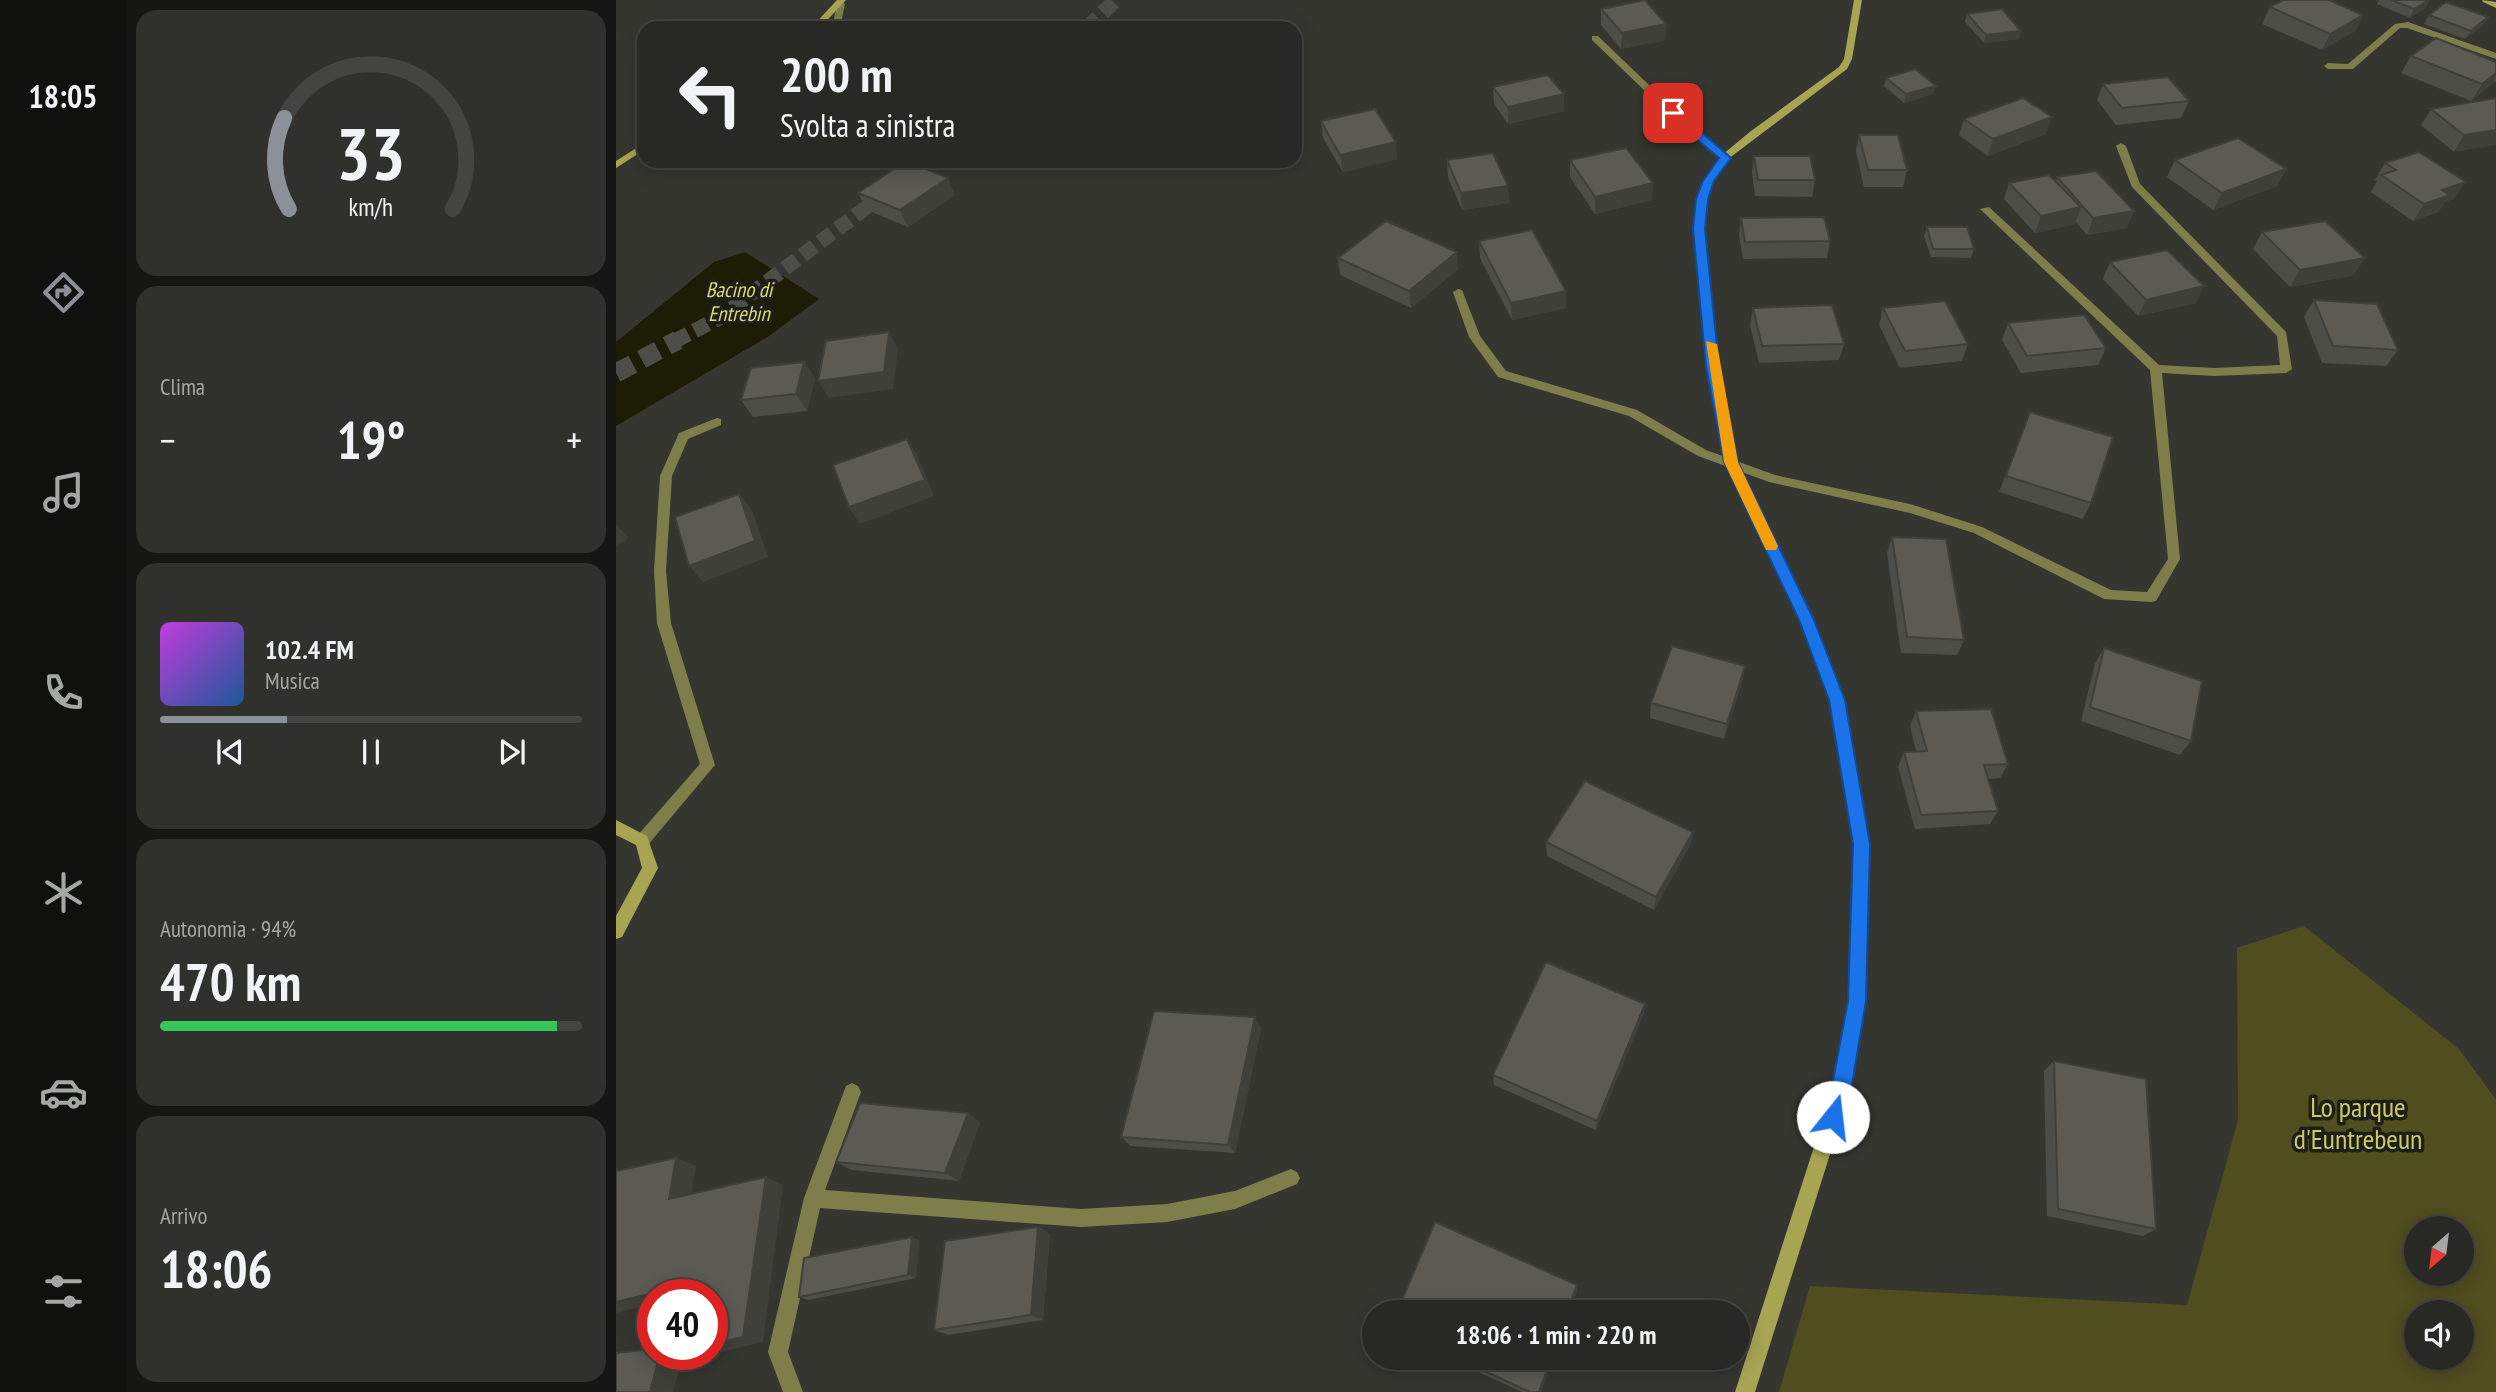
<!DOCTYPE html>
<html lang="it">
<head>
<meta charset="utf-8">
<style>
  body { margin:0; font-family:"PT Sans Narrow",sans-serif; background:#30302c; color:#f1f3f6; height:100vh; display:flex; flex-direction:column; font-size:26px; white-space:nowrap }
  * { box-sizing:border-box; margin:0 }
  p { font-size:23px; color:#a5a6a6 }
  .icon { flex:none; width:38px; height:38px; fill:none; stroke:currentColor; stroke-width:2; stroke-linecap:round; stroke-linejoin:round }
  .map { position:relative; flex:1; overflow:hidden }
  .sheet { display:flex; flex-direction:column; gap:10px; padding:10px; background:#161614; width:490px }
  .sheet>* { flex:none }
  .hud { position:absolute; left:21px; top:21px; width:665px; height:147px; border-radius:21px; box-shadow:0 4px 18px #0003,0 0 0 2px #444441; background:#282824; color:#f1f3f6; overflow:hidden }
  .needle { width:46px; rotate:208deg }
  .tools { position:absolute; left:1788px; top:1216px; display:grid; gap:14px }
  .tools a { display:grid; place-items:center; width:70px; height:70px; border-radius:50%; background:#282824; box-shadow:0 4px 18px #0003,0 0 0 2px #444441; font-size:35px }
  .speed { position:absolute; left:21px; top:1279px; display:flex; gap:14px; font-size:35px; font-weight:700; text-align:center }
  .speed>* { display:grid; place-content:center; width:91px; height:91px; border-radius:50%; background:#282824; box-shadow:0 4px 18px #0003,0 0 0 2px #444441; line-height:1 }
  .speed .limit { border:10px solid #d22; background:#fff; color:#111 }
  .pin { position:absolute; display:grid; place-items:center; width:60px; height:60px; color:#fff; margin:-30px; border-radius:14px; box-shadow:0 4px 10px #0006 }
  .me { position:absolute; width:77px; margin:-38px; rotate:16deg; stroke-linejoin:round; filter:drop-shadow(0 0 5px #0008) }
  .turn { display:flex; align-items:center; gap:24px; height:147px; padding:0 28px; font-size:32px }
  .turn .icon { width:91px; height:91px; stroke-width:2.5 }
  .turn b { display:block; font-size:49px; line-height:60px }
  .big { font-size:52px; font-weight:700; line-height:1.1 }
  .sheet .widget { flex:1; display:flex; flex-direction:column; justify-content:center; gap:10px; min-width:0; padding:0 24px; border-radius:21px; background:#30302c }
  .sheet .dial { align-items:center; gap:0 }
  .dial svg { height:182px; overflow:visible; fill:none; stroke:#444441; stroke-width:7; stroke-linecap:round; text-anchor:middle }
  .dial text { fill:#f1f3f6; stroke:none }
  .song { display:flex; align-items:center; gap:21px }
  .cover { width:84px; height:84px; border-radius:10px; background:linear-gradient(135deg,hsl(290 70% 55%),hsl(210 70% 35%)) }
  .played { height:7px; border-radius:4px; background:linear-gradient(90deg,#8c9099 30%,#444441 30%) }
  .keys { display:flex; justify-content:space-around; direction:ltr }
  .heat { display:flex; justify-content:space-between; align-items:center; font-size:38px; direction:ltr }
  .charge { height:10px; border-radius:5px; background:linear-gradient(90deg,#34c759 94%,#444441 0) }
  .trip { position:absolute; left:746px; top:1300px; width:388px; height:70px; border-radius:35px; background:#282824; box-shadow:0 4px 18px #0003,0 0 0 2px #444441; font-weight:700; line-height:70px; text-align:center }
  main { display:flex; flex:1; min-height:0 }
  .tab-bar { display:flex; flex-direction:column; width:126px; justify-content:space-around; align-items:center; background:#10100e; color:#a5a6a6 }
  .tab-bar .icon { width:49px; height:49px }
  .tab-bar .on { color:#8c9099 }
  .tab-bar b { font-size:32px; color:#f1f3f6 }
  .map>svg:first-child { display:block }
  .green { fill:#504e1f; fill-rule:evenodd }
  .water { fill:#1d1c05 }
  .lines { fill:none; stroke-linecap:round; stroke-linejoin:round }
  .highway-tunnel-far1 { stroke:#4e4e49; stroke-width:15; stroke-dasharray:15 7; stroke-linecap:butt }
  .highway-tunnel { stroke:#4e4e49; stroke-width:19; stroke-dasharray:19 10; stroke-linecap:butt }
  .lane { fill:#7e7e4b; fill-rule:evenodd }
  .street { fill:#7e7e4b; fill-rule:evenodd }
  .secondary { fill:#a7a552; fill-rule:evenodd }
  .wall { fill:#4e4e48 }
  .shaded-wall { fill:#40403b }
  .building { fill:#5b5b54; stroke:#40403b; stroke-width:2 }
  .route { fill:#1a73e8; stroke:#114b97; stroke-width:2 }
  .slow { fill:#f59e0b }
  .labels { text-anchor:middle; stroke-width:7; stroke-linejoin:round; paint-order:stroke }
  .far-water-label { font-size:21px; font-style:italic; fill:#dcda72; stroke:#1e1e1b }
  .near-park-label { font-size:28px; fill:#cdca62; stroke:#1e1e1b }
</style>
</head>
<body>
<main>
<nav class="tab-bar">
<b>18:05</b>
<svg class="icon on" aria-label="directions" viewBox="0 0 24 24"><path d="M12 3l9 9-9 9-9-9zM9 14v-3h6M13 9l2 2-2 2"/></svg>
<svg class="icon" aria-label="music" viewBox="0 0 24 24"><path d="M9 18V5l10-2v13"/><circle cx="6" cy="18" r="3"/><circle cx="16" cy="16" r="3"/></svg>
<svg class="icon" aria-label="phone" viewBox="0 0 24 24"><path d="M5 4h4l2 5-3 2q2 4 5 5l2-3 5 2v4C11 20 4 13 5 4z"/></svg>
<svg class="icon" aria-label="climate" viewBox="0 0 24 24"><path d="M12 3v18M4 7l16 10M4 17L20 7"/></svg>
<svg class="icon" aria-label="car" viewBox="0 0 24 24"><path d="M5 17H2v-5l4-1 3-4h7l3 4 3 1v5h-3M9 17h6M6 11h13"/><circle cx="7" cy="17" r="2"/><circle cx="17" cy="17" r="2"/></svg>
<svg class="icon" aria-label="filters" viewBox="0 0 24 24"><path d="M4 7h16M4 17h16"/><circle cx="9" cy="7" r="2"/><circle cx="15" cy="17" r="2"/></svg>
</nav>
<section class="sheet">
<div class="widget dial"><svg viewBox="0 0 100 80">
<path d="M14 69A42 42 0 1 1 86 69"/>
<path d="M14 69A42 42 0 0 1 12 29" stroke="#8c9099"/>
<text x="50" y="56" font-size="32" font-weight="700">33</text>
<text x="50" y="72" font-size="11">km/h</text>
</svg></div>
<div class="widget"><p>Clima</p>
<div class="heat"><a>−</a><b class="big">19°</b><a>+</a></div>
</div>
<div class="widget">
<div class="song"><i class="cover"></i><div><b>102.4 FM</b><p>Musica</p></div></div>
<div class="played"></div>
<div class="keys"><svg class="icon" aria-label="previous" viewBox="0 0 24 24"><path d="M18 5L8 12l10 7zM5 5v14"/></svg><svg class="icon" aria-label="pause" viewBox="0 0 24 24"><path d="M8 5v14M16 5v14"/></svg><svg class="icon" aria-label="next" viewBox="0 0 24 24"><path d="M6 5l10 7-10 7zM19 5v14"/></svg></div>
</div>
<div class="widget"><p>Autonomia · 94%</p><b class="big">470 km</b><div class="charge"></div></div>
<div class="widget"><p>Arrivo</p><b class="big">18:06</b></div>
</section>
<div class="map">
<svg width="1880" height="1392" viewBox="0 0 1880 1392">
  <rect width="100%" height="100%" fill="#363630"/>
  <path class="green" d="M 1688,926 L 1843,1049 L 1880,1100 L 1880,1392 L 1163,1392 L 1194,1286 L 1571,1305 L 1622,1120 L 1621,948 ZM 1801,1228 L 1846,1228 L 1846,1274 L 1801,1274 ZM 1801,1312 L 1846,1312 L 1846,1358 L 1801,1358 Z"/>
  <polygon class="water" points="129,252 203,299 153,336 0,426 0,342 98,262"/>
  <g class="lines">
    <g class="highway-tunnel-far1">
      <polyline points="471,28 500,0"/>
      <polyline points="59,341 103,318 312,161"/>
    </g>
    <polyline class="highway-tunnel" points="0,373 62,340"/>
    <g class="lane">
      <polygon points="225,1 229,4 224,28 216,28 221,4"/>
      <polygon points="1792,22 1880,53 1880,59 1791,28 1784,28 1737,69 1712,69 1708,66 1712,63 1732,64 1779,24"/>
      <polygon points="101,418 105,419 105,425 72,439 56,476 50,571 55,623 99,765 31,846 26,848 21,846 18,841 21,836 84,764 41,623 38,571 44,476 63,433"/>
    </g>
    <g class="street">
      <polygon points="976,36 982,36 1060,111 1112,155 1112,159 1106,159 1054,115 976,40"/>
      <polygon points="1505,143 1510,146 1524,184 1670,332 1676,369 1670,373 1598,376 1546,373 1564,559 1540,601 1535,602 1488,599 1358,533 1294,513 1153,482 1082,456 1013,416 882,377 853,337 837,292 842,289 846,290 864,336 890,371 1021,410 1090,450 1159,475 1294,504 1366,527 1495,590 1531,592 1552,559 1534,370 1364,209 1373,207 1543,365 1598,368 1664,365 1661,336 1516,187 1500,146"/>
      <polygon points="236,1083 242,1086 245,1092 209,1190 465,1209 551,1204 619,1191 675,1169 681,1172 684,1178 681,1184 619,1209 551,1222 465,1227 204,1208 172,1352 187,1392 167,1392 152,1352 188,1198 230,1086"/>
    </g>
    <g class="secondary">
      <polygon points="221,0 230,0 204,28 195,28"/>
      <polygon points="1238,0 1246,0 1236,59 1231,69 1112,159 1097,181 1091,199 1088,229 1103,366 1121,462 1197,620 1228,700 1253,844 1249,1001 1234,1091 1139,1392 1119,1392 1216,1091 1233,1001 1237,844 1214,700 1183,620 1109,462 1091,366 1078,229 1081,199 1087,181 1106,155 1135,131 1223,67 1228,59"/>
      <polygon points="1866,0 1880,2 1880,8 1867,2"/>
      <polygon points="28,143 28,150 0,168 0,161"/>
      <polygon points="0,820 31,836 42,868 6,937 0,939 0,916 26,868 20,845 0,835"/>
    </g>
  </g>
  <g class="wall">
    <polygon points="1763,0 1814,0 1810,7 1794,18 1761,4"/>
    <polygon points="1654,7 1747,15 1739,31 1706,50 1646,24"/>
    <polygon points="985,9 1050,24 1049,40 1005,49 985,25"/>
    <polygon points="1351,14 1403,39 1368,43 1349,22"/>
    <polygon points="1813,15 1872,17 1866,26 1849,39 1808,24"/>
    <polygon points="1795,56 1880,62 1880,81 1855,101 1785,73"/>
    <polygon points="1270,78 1320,86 1317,94 1288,103 1268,86"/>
    <polygon points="1487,84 1573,101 1565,118 1500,125 1481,100"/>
    <polygon points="877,87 948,94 948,111 892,124 878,104"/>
    <polygon points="1880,98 1838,152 1805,125 1815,109"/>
    <polygon points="1348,119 1430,134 1372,156 1343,135"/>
    <polygon points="705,121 781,159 727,172 707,138"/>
    <polygon points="1243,135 1291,170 1287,187 1248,187 1240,151"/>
    <polygon points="1138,156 1199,180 1196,197 1139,196 1136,172"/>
    <polygon points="831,160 893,203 846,210 832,177"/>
    <polygon points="954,160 1036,200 979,214 954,177"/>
    <polygon points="1559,160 1670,169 1661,186 1597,210 1551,177"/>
    <polygon points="1769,163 1838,199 1829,202 1822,212 1797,221 1755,192 1761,181 1759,180"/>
    <polygon points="1441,177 1511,228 1471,235 1460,222 1459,224 1419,233 1388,199 1393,183 1440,181"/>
    <polygon points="242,193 339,195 292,227 251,210"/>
    <polygon points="1125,218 1214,241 1211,258 1127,259 1123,235"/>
    <polygon points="1311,227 1358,249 1355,258 1315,257 1308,236"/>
    <polygon points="1646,232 1738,275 1674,287 1637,249"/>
    <polygon points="863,241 950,291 950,308 896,320 864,258"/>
    <polygon points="722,258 842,269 795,308 724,275"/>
    <polygon points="1494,262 1580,303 1522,316 1487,279"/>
    <polygon points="1698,300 1782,350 1770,366 1706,363 1688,317"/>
    <polygon points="1137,308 1228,344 1223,360 1143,363 1134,325"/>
    <polygon points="1267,308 1352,344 1346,361 1284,368 1263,325"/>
    <polygon points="1392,323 1490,348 1482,365 1405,373 1386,340"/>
    <polygon points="188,362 199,378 191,411 137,417 125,400"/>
    <polygon points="1414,412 1475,503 1467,519 1383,492"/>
    <polygon points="1276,537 1348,640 1341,655 1285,653 1271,553"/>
    <polygon points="1488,648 1575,741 1564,755 1465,721 1479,664"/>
    <polygon points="1129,666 1126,681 1108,739 1034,718 1035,703"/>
    <polygon points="1300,711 1392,764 1384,778 1372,779 1382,811 1374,824 1299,829 1282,767 1288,752 1300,751 1294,726"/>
    <polygon points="1077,832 1074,845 1038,910 931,856 930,842"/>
    <polygon points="1029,1004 1027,1015 980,1130 878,1085 877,1075"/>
    <polygon points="645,1028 619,1153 515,1146 505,1137"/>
    <polygon points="1438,1061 1540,1229 1527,1236 1431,1216 1428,1071"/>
    <polygon points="364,1122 343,1181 236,1170 220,1162"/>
    <polygon points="422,1227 434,1234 427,1320 332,1335 318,1330"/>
    <polygon points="303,1240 300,1278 192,1300 183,1297"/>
    <polygon points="832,1358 937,1358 925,1392 906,1392"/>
  </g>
  <g class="shaded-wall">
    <polygon points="1813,0 1814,0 1810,7 1794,18 1798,9"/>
    <polygon points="1747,15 1739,31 1706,50 1714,34"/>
    <polygon points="1872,17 1866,26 1849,39 1855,31"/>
    <polygon points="1050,24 1049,40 1005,49 1006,33"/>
    <polygon points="1405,31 1403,39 1368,43 1370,35"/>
    <polygon points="1880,73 1879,82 1855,101 1866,84"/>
    <polygon points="1320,86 1317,94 1288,103 1290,94"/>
    <polygon points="948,94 948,111 892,124 892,107"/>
    <polygon points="1436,117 1430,134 1372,156 1377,139"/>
    <polygon points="1880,130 1880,145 1838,152 1848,135"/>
    <polygon points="780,142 781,159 727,172 724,155"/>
    <polygon points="1670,169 1661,186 1597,210 1606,193"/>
    <polygon points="332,178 339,195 292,227 284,210"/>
    <polygon points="1850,182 1838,199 1829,202 1822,212 1797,221 1808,204 1826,190"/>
    <polygon points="1037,183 1036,200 979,214 979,197"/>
    <polygon points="892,186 893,203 846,210 845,193"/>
    <polygon points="1465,207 1459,224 1419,233 1425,216"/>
    <polygon points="1518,211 1511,228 1471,235 1477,218"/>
    <polygon points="841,252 842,269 795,308 793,291"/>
    <polygon points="1749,258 1738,275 1674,287 1684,270"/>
    <polygon points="1588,286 1580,303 1522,316 1530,300"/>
    <polygon points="950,291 950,308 896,320 895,303"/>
    <polygon points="273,332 282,349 277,389 213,398 202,381"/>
    <polygon points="188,362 199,378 191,411 180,394"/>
    <polygon points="291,439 301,455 318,496 244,524 233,507"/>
    <polygon points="123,494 136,510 152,557 87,582 73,566"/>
    <polygon points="0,524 13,538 0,546"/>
    <polygon points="1129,666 1126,681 1108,739 1111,724"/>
    <polygon points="1077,832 1074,845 1038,910 1040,897"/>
    <polygon points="1029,1004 1027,1015 980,1130 981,1121"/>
    <polygon points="639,1017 645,1028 619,1153 612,1145"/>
    <polygon points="352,1113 364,1122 343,1181 329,1173"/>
    <polygon points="60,1158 80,1166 73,1207 53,1199"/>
    <polygon points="150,1177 167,1185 147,1342 96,1354 96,1344"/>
    <polygon points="422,1227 434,1234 427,1320 415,1315"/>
    <polygon points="296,1237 303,1240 300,1278 292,1275"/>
    <polygon points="69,1285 72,1295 37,1295 37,1304 0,1313 0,1302"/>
    <polygon points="961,1285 961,1292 953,1312 951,1312"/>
    <polygon points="44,1354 93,1354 77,1358 67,1356 57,1392 34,1392"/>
    <polygon points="935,1358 937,1358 925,1392 923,1392"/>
  </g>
  <g class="building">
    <polygon points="1029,0 1050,24 1006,33 985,9"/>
    <polygon points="1667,0 1713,0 1747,15 1714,34 1654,7"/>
    <polygon points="1775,0 1813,0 1798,9"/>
    <polygon points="1830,2 1872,17 1855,31 1813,15"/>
    <polygon points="1386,9 1405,31 1370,35 1351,14"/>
    <polygon points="1820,38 1880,62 1880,73 1866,84 1795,56"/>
    <polygon points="1299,69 1320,86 1290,94 1270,78"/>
    <polygon points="932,75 948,94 892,107 877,87"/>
    <polygon points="1552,77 1573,101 1506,108 1487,84"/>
    <polygon points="1407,98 1436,117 1377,139 1348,119"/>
    <polygon points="1880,98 1880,130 1848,135 1815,109"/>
    <polygon points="759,109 780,142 724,155 705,121"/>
    <polygon points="1243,135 1282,135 1291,170 1252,170"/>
    <polygon points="1622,138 1670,169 1606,193 1559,160"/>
    <polygon points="1010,148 1037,183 979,197 954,160"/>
    <polygon points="1803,152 1850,182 1826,190 1834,195 1808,204 1765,175 1780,170 1769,163"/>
    <polygon points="877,153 892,186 845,193 831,160"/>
    <polygon points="1138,156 1194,156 1199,180 1142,180"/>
    <polygon points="290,161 332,178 284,210 242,193"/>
    <polygon points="1480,171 1518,211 1477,218 1441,177"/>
    <polygon points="1433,175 1465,207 1425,216 1393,183"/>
    <polygon points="1208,217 1214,241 1129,242 1125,218"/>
    <polygon points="770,221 841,252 793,291 722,258"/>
    <polygon points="1709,221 1749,258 1684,270 1646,232"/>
    <polygon points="1311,227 1351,227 1358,249 1317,249"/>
    <polygon points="916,230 950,291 895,303 863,241"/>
    <polygon points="1551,250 1588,286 1530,300 1494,262"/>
    <polygon points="1698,300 1761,304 1782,350 1717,346"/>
    <polygon points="1329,301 1352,344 1289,351 1267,308"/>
    <polygon points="1216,305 1228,344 1146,346 1137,308"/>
    <polygon points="1468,315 1490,348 1411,356 1392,323"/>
    <polygon points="273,332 268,372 202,381 210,341"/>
    <polygon points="188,362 180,394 125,400 135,368"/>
    <polygon points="1414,412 1497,437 1475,503 1390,476"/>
    <polygon points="291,439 309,480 233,507 217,465"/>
    <polygon points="123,494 139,541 73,566 59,517"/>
    <polygon points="1276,537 1330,539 1348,640 1291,637"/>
    <polygon points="1056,646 1129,666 1111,724 1035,703"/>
    <polygon points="1488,648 1586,681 1575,741 1474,707"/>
    <polygon points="1375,709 1392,764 1368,765 1382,811 1305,815 1288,752 1311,751 1300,711"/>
    <polygon points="969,781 1077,832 1040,897 930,842"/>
    <polygon points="930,962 1029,1004 981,1121 877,1075"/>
    <polygon points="538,1011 639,1017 612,1145 505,1137"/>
    <polygon points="1438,1061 1530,1079 1540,1229 1442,1209"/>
    <polygon points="244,1103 352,1113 329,1173 220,1162"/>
    <polygon points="60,1158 53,1199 150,1177 127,1337 96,1344 96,1295 67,1295 69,1285 0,1302 0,1171"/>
    <polygon points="819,1222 961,1285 951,1312 781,1312"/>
    <polygon points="422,1227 415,1315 318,1330 329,1241"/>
    <polygon points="296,1237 292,1275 183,1297 188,1258"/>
    <polygon points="37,1349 37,1354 44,1354 34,1392 0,1392 0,1353"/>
    <polygon points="840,1358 935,1358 923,1392 914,1392"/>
  </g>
  <polygon class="route" points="1053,111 1061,111 1115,158 1098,181 1092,199 1089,229 1103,366 1122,462 1198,620 1229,700 1254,844 1250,1001 1235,1091 1224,1124 1217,1127 1210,1124 1207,1117 1215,1091 1232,1001 1237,844 1213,700 1183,620 1108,462 1090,366 1077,229 1080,199 1087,181 1103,158 1053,116"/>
  <polygon class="slow" points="1090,341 1101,344 1122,462 1162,546 1160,550 1150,550 1108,462"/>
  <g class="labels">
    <g class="far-water-label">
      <text x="123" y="297">Bacino di<tspan x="123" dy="24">Entrebin</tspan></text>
    </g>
    <g class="near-park-label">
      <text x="1742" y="1117">Lo parque<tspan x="1742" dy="32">d'Euntrebeun</tspan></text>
    </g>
  </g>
</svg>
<div class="tools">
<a><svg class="needle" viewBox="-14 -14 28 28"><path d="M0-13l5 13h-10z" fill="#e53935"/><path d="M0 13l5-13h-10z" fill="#a5a6a6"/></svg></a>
<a><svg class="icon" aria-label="sound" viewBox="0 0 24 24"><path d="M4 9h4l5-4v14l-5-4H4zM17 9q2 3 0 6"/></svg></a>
</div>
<div class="speed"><div class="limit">40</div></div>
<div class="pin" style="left:1057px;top:113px;background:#d93025"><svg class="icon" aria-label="arrive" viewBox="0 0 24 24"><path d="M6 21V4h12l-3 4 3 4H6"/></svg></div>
<svg class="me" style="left:1217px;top:1117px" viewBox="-20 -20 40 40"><circle r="19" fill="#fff"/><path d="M0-13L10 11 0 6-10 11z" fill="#1a73e8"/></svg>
<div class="trip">18:06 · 1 min · 220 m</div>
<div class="hud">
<div class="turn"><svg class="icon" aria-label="left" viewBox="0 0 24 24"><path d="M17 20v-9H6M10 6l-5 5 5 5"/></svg><div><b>200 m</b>Svolta a sinistra</div></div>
</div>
</div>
</main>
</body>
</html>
